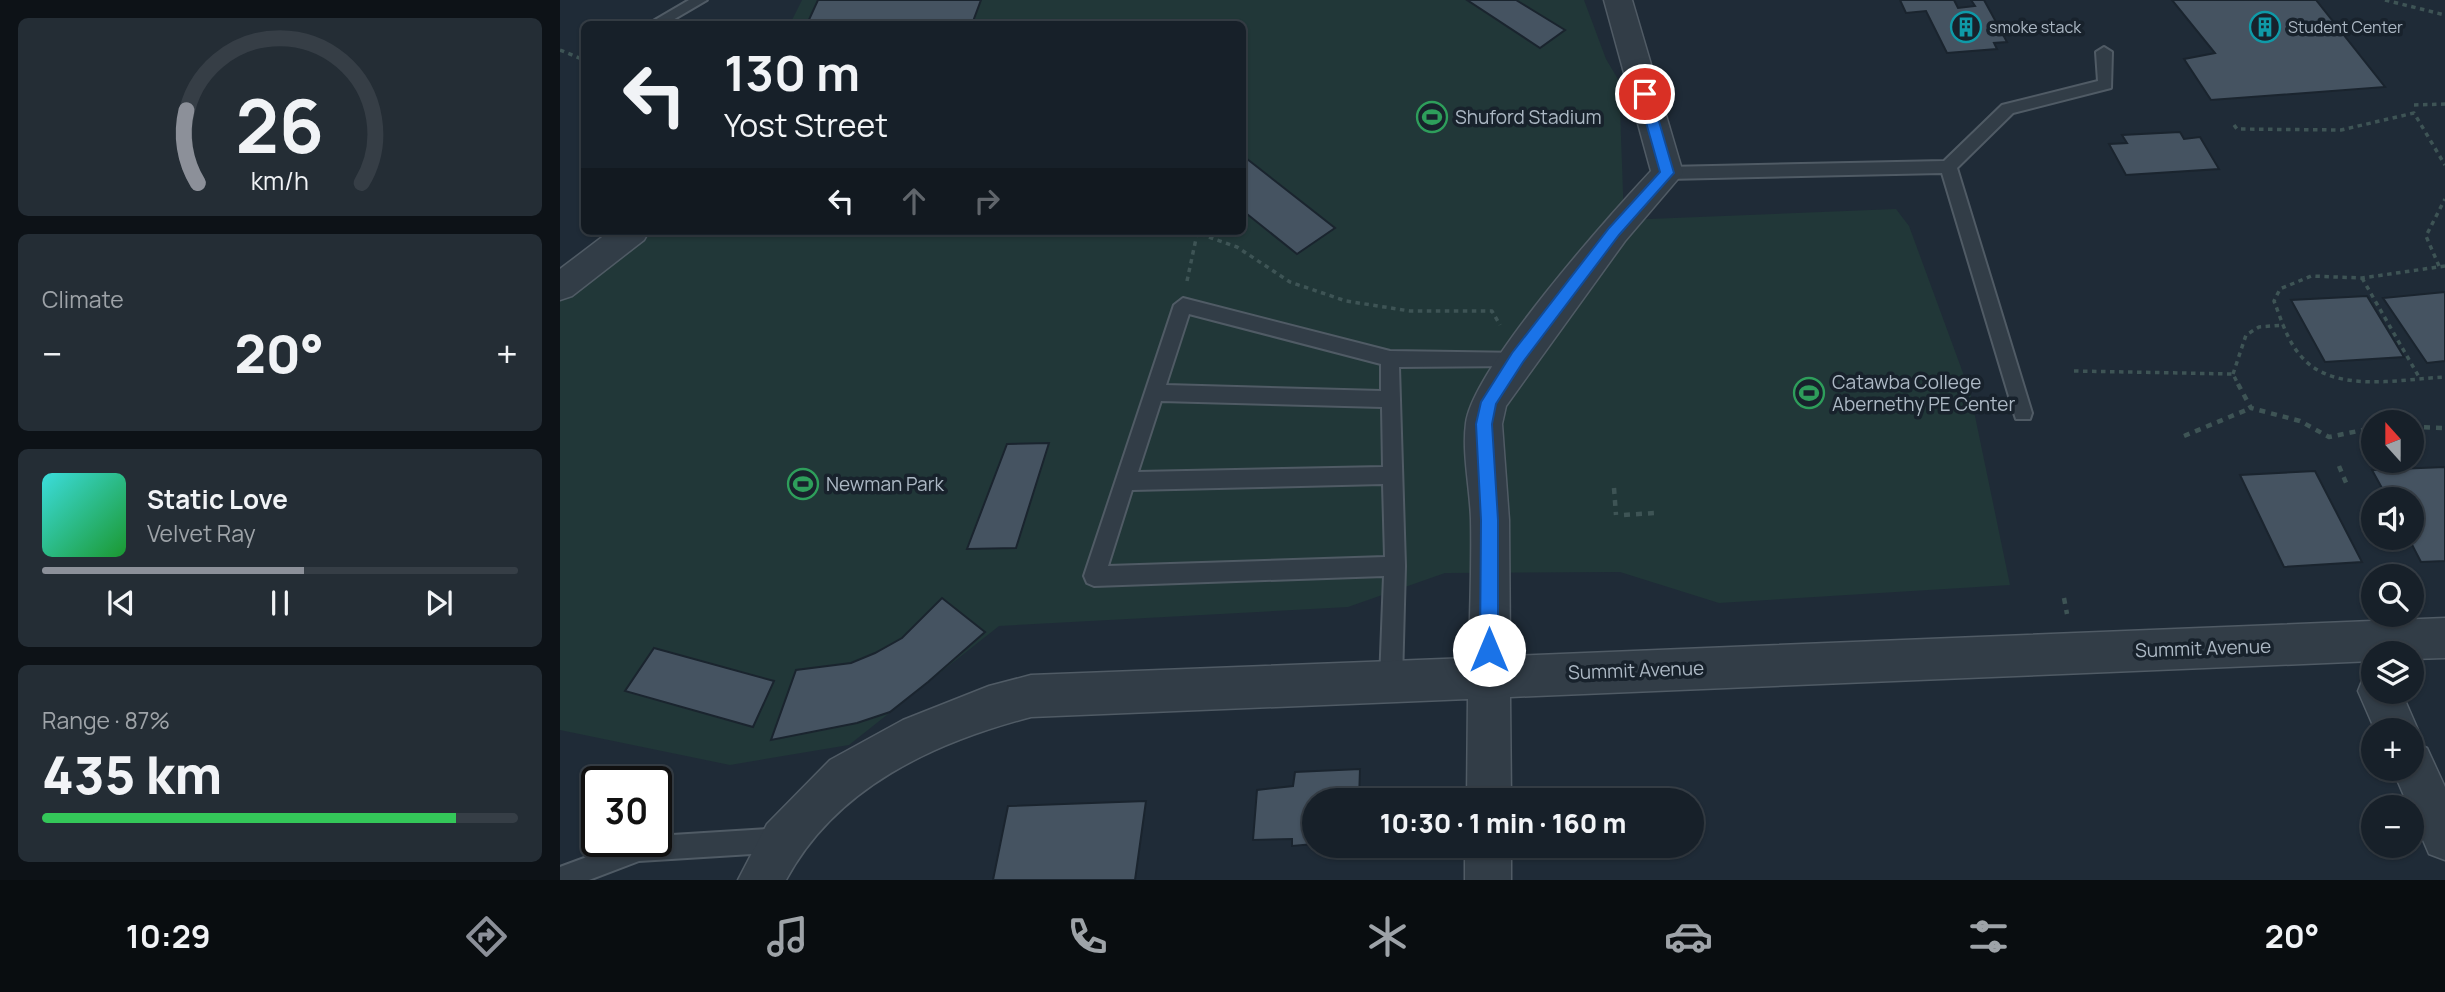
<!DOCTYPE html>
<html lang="en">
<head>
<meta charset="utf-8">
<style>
  body { margin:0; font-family:Manrope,sans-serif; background:#242d35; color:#f1f3f6; height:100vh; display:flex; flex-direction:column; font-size:26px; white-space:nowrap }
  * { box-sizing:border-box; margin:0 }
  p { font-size:23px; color:#9ea3a8 }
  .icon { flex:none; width:38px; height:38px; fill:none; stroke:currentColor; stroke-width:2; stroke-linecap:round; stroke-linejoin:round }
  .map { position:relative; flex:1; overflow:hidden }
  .side { display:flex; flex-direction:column; gap:18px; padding:18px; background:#0d1217; width:560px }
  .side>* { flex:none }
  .top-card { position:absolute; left:21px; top:21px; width:665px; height:214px; border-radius:10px; box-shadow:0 2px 5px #0004,0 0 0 2px #363e46; background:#172029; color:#f1f3f6; overflow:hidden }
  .needle { width:46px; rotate:339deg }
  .fabs { position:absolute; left:1801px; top:410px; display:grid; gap:14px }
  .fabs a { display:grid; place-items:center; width:63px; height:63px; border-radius:50%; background:#172029; box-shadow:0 2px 5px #0004,0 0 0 2px #363e46; font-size:35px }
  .speed { position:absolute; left:21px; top:766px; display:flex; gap:14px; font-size:35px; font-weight:700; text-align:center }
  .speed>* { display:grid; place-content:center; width:91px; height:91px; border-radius:50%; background:#172029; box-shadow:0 2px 5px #0004,0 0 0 2px #363e46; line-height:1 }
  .speed .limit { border:4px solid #111; border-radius:10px; background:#fff; color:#111 }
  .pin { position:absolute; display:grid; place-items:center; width:60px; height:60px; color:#fff; margin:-30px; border:4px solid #fff; border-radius:50%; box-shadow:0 2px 7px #0007 }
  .me { position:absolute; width:77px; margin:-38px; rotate:0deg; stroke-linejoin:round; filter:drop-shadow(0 0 5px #0008) }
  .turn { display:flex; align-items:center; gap:24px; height:147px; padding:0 28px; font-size:32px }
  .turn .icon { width:91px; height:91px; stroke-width:2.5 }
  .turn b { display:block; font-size:49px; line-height:60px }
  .lanes { display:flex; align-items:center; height:66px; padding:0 28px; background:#0003; justify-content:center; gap:35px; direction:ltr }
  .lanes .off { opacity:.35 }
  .big { font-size:52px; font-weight:800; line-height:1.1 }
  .side .card { flex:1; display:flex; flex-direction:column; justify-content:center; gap:10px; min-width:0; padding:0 24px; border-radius:10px; background:#242d35 }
  .side .dial { align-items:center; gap:0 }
  .dial svg { height:182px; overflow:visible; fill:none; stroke:#363e46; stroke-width:7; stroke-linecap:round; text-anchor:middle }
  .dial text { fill:#f1f3f6; stroke:none }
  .song { display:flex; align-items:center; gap:21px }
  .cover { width:84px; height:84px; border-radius:10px; background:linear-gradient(135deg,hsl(180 70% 55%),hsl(130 70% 35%)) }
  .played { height:7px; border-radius:4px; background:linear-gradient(90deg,#8c9099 55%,#363e46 55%) }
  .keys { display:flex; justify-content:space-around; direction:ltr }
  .heat { display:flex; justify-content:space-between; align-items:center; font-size:38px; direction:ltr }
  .charge { height:10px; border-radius:5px; background:linear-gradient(90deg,#34c759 87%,#363e46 0) }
  .trip { position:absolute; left:742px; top:788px; width:402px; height:70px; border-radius:35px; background:#172029; box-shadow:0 2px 5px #0004,0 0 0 2px #363e46; font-weight:800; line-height:70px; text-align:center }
  .menu { display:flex; height:112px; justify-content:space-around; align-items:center; background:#090d10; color:#9ea3a8 }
  .menu .icon { width:49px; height:49px }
  .menu .selected { color:#8c9099 }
  .menu b { font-size:32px; color:#f1f3f6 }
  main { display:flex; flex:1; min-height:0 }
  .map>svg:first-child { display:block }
  .green { fill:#213738 }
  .building { fill:#455361; stroke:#1a242e; stroke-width:2 }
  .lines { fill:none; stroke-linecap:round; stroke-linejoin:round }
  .lane-casing { stroke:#505b65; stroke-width:4 }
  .street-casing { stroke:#505b65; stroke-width:3 }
  .path-far1 { stroke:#3e5455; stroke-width:3.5; stroke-dasharray:4.5 4.5; stroke-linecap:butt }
  .path { stroke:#3e5455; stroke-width:4.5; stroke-dasharray:6 6; stroke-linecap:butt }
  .lane { fill:#323d47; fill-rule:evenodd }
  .street { fill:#323d47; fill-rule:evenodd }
  .route { fill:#1a73e8; stroke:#114b97; stroke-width:2 }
  .labels { text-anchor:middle; stroke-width:7; stroke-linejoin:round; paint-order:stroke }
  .far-poi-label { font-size:16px; fill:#acb8c4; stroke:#18222c; text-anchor:start }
  .poi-label { font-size:19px; fill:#acb8c4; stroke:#18222c; text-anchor:start }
  .street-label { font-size:19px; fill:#acb8c4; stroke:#18222c }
</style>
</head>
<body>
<main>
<section class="side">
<div class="card dial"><svg viewBox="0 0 100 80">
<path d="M14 69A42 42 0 1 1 86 69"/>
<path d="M14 69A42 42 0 0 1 9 37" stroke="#8c9099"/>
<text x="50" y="56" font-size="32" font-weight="700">26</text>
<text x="50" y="72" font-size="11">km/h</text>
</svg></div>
<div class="card"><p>Climate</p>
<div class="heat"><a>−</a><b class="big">20°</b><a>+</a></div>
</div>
<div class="card">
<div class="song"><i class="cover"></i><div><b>Static Love</b><p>Velvet Ray</p></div></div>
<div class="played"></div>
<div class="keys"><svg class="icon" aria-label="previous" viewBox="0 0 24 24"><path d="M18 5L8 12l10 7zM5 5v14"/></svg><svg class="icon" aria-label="pause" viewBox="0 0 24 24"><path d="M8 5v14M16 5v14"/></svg><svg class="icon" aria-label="next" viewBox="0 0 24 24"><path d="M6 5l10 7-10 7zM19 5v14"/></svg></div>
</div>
<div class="card"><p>Range · 87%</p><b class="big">435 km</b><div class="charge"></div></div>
</section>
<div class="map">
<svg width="1885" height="880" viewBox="0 0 1885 880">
  <rect width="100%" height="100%" fill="#1f2b37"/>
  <polygon class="green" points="242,0 1024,0 1046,59 1059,81 1064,220 1336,209 1349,226 1410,392 1450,585 1159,603 1060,572 885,573 788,607 439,626 289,745 170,765 0,730 0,287 95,231 682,231 682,24 230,24"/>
  <g class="building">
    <polygon points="258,0 421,0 412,24 247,24"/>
    <polygon points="907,0 956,0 1005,30 980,48"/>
    <polygon points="1340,0 1394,0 1398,8 1415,6 1411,0 1424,0 1447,42 1434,43 1437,49 1387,53 1366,11 1346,13"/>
    <polygon points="1612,0 1756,0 1825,87 1651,100 1624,59 1655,53"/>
    <polygon points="1620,132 1624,139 1640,137 1659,169 1566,175 1549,144 1567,143 1562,135"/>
    <polygon points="682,155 775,228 737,254 682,210"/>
    <polygon points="1885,292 1885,361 1867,363 1823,298"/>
    <polygon points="1807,296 1844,357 1765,362 1731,300"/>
    <polygon points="489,443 456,548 407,549 447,444"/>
    <polygon points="1885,467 1885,561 1861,562 1848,537 1852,537 1852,499 1828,499 1812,470"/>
    <polygon points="1755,471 1802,562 1724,567 1680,475"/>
    <polygon points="382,598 425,632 368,682 330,712 297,723 211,740 236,670 291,663 315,653 342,638"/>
    <polygon points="94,648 214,681 193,727 65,691"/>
    <polygon points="800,769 799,800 754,800 754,844 732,846 732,839 693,840 697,790 733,786 735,772"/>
    <polygon points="586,801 575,880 433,880 448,806"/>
  </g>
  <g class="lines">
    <g class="lane-casing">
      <g id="lane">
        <polygon points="129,0 147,0 106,24 88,24"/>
        <polygon points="1544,47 1552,52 1551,88 1453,113 1397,168 1472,413 1470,419 1456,419 1454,413 1382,173 1107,179 1099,173 1107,167 1384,161 1442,105 1538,81 1536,52"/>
        <path d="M 623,298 L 830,351 L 964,353 L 967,358 L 964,363 L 958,366 L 839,367 L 845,566 L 842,681 L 839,689 L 831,692 L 823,689 L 820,681 L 824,576 L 534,586 L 527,583 L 524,576 L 614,305 ZM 629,314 L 821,364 L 821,391 L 606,385 ZM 601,401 L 822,407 L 823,467 L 578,472 ZM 823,484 L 825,557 L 548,566 L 572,490 Z"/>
        <polygon points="223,828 231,832 235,840 231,848 223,852 79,861 29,880 0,880 0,867 67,842 96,842 96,836"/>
      </g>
    </g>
    <g class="street-casing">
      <g id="street">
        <path d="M 1044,0 L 1072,0 L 1123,173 L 1065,241 L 946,406 L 942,424 L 949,520 L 950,656 L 1885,618 L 1885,658 L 1852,659 L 1852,653 L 1813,653 L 1813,661 L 950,697 L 951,800 L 907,800 L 908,699 L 471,717 C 373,743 276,787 226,880 L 178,880 L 207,824 L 270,760 L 343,720 L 429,686 L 471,675 L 909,658 C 910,611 912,565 911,519 C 910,488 902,453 906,423 C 913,368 1049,216 1091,171 Z"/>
        <polygon points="50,231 89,231 84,240 12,296 0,300 0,269"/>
        <polygon points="1813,673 1813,691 1841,691 1858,730 1853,742 1867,748 1885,787 1885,860 1869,854 1832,768 1852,768 1852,730 1815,730 1798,691 1804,676"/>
        <rect x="905" y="845" width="46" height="35"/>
      </g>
    </g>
    <g class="path-far1">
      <polyline points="1825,0 1885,15"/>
      <polyline points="0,50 24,60"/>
      <polyline points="1854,105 1885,104"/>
      <polyline points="1674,125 1677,129 1781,130 1854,113 1885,165"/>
      <polyline points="632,231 677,247 730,282 786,301 850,311 932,311 940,325"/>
      <polyline points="1879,266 1866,236 1885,199"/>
      <path d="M 1885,266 L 1802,278 L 1751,276 L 1720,289 L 1714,301 C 1721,319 1727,340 1740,355 C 1772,395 1841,379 1885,377"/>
      <polyline points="1802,278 1859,377"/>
      <polyline points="627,281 637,234"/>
      <polyline points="1514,371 1673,374 1679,386"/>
      <polyline points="1673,374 1686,335 1699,327 1724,325"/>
    </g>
    <g class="path">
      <polyline points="1678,384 1691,408 1740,421 1769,437 1813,428"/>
      <polyline points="1852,427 1885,428"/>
      <polyline points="1624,436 1691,408"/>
      <polyline points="1779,466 1787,485"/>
      <polyline points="1054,488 1056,515"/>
      <polyline points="1064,515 1095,513"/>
      <polyline points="1504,598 1507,614"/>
    </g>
    <use href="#lane" class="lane"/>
    <use href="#street" class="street"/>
  </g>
  <polygon class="route" points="1085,89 1091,94 1114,173 1059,235 963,362 936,404 932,424 938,520 938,650 935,656 929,659 923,656 920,650 921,520 916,424 921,402 952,353 1049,228 1100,172 1078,94"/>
  <defs>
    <g id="building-ring" transform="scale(1.575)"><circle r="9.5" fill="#18222c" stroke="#0f9aa8" stroke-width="1.5"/><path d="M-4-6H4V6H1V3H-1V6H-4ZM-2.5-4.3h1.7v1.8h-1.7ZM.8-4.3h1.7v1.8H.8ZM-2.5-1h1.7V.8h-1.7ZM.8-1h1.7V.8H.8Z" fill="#0f9aa8"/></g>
    <g id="stadium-ring" transform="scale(1.575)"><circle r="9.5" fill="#18222c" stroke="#2e9e5b" stroke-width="1.5"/><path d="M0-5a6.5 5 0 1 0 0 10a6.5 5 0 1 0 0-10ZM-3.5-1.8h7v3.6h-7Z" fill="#2e9e5b"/></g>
  </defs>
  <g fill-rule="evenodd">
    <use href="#building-ring" x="1406" y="27"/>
    <use href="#building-ring" x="1705" y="27"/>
    <use href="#stadium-ring" x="872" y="117"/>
    <use href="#stadium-ring" x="1249" y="393"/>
    <use href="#stadium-ring" x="243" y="484"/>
  </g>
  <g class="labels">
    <g class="far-poi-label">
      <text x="1429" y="33">smoke stack</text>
      <text x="1728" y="33">Student Center</text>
    </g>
    <g class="poi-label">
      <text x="895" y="124">Shuford Stadium</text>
      <text x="1272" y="389">Catawba College<tspan x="1272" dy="22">Abernethy PE Center</tspan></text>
      <text x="266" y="491">Newman Park</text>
    </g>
    <g class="street-label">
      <text transform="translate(1643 648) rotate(-2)" y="7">Summit Avenue</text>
      <text transform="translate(1076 670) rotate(-2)" y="7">Summit Avenue</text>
    </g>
  </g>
</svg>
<div class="fabs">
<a><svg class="needle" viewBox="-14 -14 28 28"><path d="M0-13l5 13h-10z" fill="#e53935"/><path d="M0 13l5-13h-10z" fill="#9ea3a8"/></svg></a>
<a><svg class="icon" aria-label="sound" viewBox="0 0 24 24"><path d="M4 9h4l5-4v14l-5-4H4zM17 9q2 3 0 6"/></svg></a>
<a><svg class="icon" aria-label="search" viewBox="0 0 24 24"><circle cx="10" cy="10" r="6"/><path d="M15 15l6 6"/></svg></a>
<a><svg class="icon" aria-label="layers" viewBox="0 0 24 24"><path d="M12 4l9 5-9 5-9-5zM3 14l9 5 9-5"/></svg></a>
<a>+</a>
<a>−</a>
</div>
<div class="speed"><div class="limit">30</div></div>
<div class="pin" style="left:1085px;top:94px;background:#d93025"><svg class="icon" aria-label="arrive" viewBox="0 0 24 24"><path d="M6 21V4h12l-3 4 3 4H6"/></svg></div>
<svg class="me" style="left:929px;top:650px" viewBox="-20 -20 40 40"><circle r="19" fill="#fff"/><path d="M0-13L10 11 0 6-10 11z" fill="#1a73e8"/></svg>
<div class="trip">10:30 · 1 min · 160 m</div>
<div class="top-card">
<div class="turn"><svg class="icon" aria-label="left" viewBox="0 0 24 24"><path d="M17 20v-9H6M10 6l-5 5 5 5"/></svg><div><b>130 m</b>Yost Street</div></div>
<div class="lanes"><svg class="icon" aria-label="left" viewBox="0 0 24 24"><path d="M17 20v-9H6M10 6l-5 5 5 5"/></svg><svg class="icon off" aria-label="ahead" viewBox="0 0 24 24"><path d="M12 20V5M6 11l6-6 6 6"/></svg><svg class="icon off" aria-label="right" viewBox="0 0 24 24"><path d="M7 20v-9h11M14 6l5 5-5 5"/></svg></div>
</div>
</div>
</main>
<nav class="menu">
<b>10:29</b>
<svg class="icon selected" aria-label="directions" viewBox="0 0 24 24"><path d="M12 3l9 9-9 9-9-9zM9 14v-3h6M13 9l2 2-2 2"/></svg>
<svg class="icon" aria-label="music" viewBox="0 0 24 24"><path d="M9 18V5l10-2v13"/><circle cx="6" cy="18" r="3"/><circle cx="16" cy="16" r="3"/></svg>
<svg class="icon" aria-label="phone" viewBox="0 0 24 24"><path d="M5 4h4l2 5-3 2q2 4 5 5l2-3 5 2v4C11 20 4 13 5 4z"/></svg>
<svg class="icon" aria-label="climate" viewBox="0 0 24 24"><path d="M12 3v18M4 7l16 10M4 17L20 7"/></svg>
<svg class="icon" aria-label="car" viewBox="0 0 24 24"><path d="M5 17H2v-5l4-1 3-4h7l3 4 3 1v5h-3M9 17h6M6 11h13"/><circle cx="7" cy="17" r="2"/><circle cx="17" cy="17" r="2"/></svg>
<svg class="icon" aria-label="filters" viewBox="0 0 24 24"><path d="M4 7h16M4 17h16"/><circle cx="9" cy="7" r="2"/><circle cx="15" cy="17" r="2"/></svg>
<b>20°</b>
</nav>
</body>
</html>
